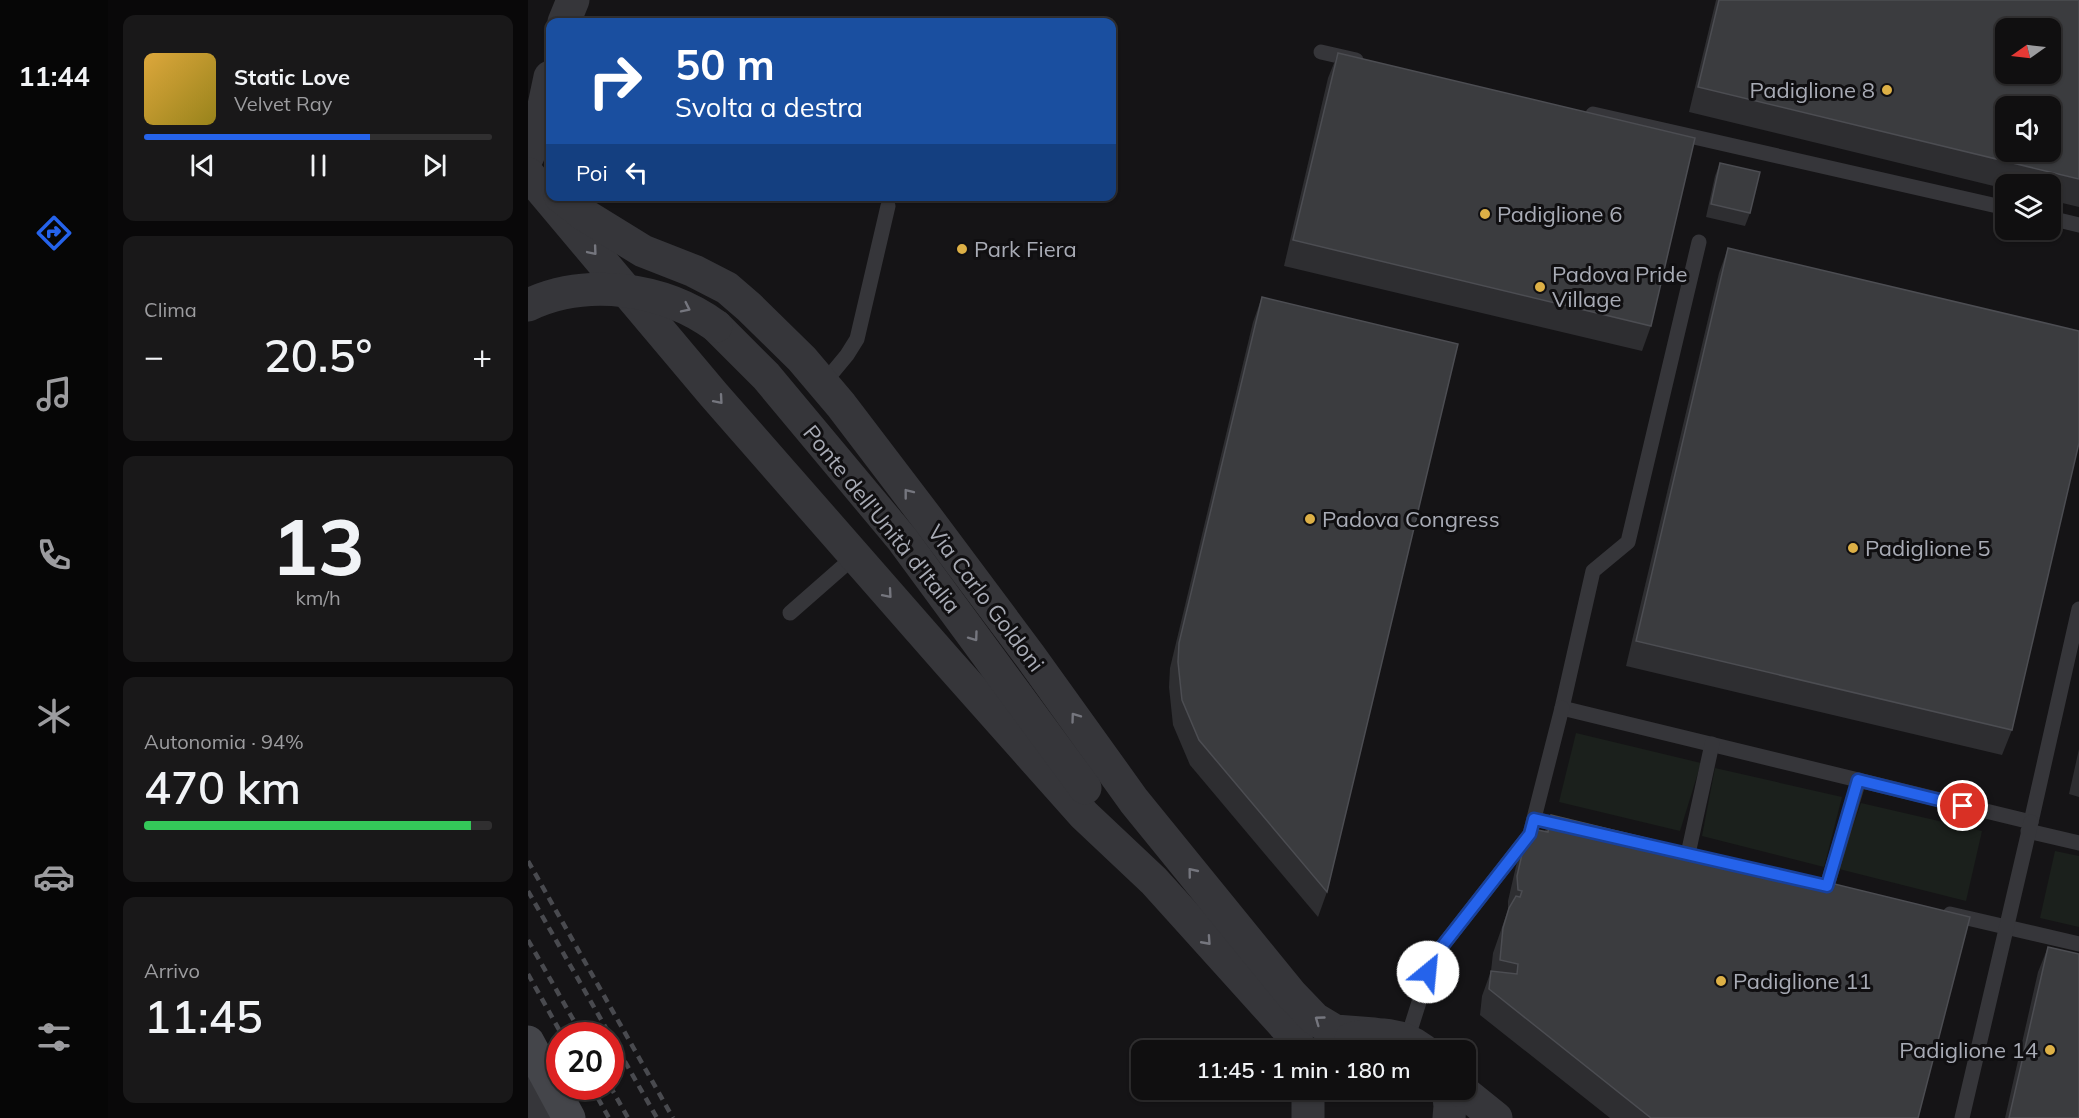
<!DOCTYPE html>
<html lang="it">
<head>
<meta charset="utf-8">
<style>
  body { margin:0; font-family:Mulish,sans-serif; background:#191819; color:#f1f3f6; height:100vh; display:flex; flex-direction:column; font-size:22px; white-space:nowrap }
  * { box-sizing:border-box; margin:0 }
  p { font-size:20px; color:#9c9c9f }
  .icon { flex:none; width:33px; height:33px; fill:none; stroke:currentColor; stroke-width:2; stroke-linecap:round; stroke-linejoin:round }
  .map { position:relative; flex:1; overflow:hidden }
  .panel { display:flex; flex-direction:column; gap:15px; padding:15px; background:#090809; width:420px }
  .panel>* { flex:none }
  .hud { position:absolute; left:18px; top:18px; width:570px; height:183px; border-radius:12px; box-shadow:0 2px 4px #0004,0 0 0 2px #302f30; background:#1a4fa0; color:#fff; overflow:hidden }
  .needle { width:39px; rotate:256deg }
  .fabs { position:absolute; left:1467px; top:18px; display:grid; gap:12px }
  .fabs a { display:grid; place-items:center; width:66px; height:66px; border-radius:12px; background:#100f10; box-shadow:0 2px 4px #0004,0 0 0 2px #302f30; font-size:30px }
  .speed { position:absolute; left:18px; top:1022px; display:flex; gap:12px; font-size:30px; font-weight:700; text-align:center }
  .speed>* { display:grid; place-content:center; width:78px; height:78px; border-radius:50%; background:#100f10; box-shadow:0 2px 4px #0004,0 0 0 2px #302f30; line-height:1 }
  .speed .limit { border:9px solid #d22; background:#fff; color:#111 }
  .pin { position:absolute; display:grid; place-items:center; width:51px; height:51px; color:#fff; margin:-26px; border:3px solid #fff; border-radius:50%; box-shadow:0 2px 6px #0007 }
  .me { position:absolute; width:66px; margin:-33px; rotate:28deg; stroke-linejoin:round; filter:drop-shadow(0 0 4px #0008) }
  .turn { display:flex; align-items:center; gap:21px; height:126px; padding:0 30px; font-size:27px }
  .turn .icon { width:78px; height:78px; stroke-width:2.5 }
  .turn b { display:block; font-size:42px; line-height:51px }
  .then { display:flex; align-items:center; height:57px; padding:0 30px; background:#0003; gap:12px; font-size:22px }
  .big { font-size:45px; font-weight:600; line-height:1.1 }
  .panel .card { flex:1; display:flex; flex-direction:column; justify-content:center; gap:9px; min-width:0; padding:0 21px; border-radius:12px; background:#191819 }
  .panel .dial { align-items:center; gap:0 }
  .dial b { font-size:78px; line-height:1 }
  .song { display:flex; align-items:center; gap:18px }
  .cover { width:72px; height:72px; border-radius:9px; background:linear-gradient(135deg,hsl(40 70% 55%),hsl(50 70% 35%)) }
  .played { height:6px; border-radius:3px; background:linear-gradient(90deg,#2563eb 65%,#302f30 65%) }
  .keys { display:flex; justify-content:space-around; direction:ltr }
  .heat { display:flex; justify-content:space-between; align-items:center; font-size:33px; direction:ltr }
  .charge { height:9px; border-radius:4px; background:linear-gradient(90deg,#34c759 94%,#302f30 0) }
  .trip { position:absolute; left:603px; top:1040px; width:345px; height:60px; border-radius:12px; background:#100f10; box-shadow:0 2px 4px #0004,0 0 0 2px #302f30; font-weight:600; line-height:60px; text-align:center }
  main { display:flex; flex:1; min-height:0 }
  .tab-bar { display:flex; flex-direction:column; width:108px; justify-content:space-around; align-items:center; background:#060606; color:#9c9c9f }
  .tab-bar .icon { width:42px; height:42px }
  .tab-bar .active { color:#2563eb }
  .tab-bar b { font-size:27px; color:#f1f3f6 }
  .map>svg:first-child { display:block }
  .green { fill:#1b201c }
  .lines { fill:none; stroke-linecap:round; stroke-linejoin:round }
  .service { stroke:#36363a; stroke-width:15 }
  .tertiary { stroke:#36363a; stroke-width:33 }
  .secondary { stroke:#44454a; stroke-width:33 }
  .rail { stroke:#494a4f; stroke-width:4.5; stroke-dasharray:8 6; stroke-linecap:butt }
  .tertiary-bridge { stroke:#36363a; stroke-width:33 }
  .wall { fill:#2e2e31 }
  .building { fill:#3b3c3f; stroke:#4c4d52; stroke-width:1.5; fill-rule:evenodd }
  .oneway { stroke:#75767e }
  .route-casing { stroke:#184099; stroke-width:15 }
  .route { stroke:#2563eb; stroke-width:10 }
  .poi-dot { fill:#ddb046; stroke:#100f11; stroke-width:2 }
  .labels { text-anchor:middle; stroke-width:6; stroke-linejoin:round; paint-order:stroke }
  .poi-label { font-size:22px; fill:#a8abb5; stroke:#100f11; text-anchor:start }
  .street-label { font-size:22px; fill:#a8abb5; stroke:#100f11 }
</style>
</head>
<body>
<main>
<nav class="tab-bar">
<b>11:44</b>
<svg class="icon active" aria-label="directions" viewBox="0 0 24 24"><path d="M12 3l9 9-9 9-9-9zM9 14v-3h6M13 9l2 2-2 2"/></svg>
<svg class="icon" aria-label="music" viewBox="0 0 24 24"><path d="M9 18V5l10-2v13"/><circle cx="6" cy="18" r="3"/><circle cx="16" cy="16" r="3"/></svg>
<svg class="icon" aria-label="phone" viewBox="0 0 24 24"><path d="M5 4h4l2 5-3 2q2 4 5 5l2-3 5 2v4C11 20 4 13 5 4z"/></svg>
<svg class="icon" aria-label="climate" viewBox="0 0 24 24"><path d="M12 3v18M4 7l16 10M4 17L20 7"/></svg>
<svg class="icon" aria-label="car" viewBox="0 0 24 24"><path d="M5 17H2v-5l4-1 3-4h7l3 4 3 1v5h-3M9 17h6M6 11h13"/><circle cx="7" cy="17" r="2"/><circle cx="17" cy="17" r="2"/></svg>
<svg class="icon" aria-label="filters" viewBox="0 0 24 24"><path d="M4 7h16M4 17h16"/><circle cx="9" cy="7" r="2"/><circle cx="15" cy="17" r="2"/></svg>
</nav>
<section class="panel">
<div class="card">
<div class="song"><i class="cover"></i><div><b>Static Love</b><p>Velvet Ray</p></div></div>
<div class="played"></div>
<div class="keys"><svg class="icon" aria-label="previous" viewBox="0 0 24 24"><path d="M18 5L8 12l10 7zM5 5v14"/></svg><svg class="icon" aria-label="pause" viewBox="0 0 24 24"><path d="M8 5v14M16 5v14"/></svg><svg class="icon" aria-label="next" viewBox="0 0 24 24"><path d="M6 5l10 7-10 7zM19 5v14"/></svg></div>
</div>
<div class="card"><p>Clima</p>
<div class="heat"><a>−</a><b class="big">20.5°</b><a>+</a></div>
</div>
<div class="card dial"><b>13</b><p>km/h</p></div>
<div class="card"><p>Autonomia · 94%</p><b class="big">470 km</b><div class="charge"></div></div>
<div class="card"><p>Arrivo</p><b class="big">11:45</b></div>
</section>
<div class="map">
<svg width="1551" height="1118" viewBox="0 0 1551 1118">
  <rect width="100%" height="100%" fill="#151416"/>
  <g class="green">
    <polygon points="1048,733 1173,763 1152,831 1031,802"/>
    <polygon points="1187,768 1314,797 1296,867 1174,836"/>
    <polygon points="1333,803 1454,831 1438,901 1311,869"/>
    <polygon points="1527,851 1551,856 1551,927 1512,918"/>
  </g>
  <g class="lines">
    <g class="service">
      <polyline points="793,52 828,60"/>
      <polyline points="1065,114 1478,208"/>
      <polyline points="1522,218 1551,225"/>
      <polyline points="1171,242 1100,542 1065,571 1034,708 1503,822 1551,609"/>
      <polyline points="295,384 319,355 329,339 360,206"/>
      <polyline points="262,613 327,556"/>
      <polyline points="1006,819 1039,826"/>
      <polyline points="1500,831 1551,843"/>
      <polyline points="1160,854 1184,744"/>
      <polyline points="1299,886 1331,780"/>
      <polyline points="1422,914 1551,944"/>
      <polyline points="879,1040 905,958 1002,834 1034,708"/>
      <polyline points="1434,1118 1503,822"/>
    </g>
    <g class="tertiary">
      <polyline points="36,22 45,0"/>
      <polyline points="0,156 14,115 22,77"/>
      <polyline points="0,174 186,395 419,661 556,815 626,881 765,1035 773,1050"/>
      <polyline points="32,196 55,214 115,251 166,271 199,288 221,307 274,359 313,405 399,518 502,656 606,801 763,994 787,1019 807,1031 846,1034"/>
      <polyline points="188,326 238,376 374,539 557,788"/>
      <path d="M 823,1039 C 849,1031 874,1034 895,1050"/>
      <polyline points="0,1088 20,1118"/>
      <polyline points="920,1089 922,1106 921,1118"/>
      <polyline points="932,1089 968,1118"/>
      <polyline points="780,1118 780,1089"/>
    </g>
    <polyline class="secondary" points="0,1042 41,1118"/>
    <g class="rail">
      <polyline points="0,861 145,1118"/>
      <polyline points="0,891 129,1118"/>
      <polyline points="0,940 54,1035"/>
      <polyline points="0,974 34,1035"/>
      <polyline points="63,1086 81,1118"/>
      <polyline points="82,1086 100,1118"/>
    </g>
    <path class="tertiary-bridge" d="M 0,305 C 59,277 136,288 188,326"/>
  </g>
  <g class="wall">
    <polygon points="1188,0 1551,0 1551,207 1522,200 1522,184 1478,184 1478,189 1161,112"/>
    <polygon points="810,53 1123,326 1114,351 756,266 800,78"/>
    <polygon points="1192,163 1222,213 1217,226 1178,217 1187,176"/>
    <polygon points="1200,248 1484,730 1474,755 1098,666 1191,273"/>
    <polygon points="734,297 799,892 790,917 662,765 645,725 641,687 642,668 725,322"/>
    <polygon points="1551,749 1551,797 1541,794"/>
    <polygon points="1023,815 1390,1118 1082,1118 952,1015 954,996 963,971 965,953 980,910 980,901 988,866 997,841 1017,831"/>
    <polygon points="1520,947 1551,1118 1477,1118 1510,972"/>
  </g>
  <g class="building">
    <path d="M 1191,0 L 1551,0 L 1551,179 L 1170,87 ZM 1478,28 L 1522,28 L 1522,74 L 1478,74 ZM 1478,106 L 1522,106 L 1522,152 L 1478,152 Z"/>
    <polygon points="810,53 1167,138 1123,326 765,240"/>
    <polygon points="1192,163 1232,172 1222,213 1183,204"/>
    <polygon points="1200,248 1551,331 1551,443 1484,730 1108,641"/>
    <polygon points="734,297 930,344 799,892 671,740 654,700 650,662 651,643"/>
    <polygon points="1023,815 1442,917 1390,1118 1123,1118 961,989 963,971 989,974 990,964 972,960 975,928 981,908 988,896 992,897 994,891 990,890 989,876 997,841 1005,829 1020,832"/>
    <polygon points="1520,947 1551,954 1551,1118 1481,1118"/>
  </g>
  <defs><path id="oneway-chevron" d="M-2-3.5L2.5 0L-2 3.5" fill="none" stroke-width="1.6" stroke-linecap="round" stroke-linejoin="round" transform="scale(1.5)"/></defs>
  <g class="oneway">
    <use href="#oneway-chevron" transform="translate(65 251) rotate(50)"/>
    <use href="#oneway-chevron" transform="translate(158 308) rotate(26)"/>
    <use href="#oneway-chevron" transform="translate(191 400) rotate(49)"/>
    <use href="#oneway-chevron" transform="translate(380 493) rotate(-128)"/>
    <use href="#oneway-chevron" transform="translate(360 594) rotate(49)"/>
    <use href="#oneway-chevron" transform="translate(446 637) rotate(54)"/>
    <use href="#oneway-chevron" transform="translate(547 717) rotate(-126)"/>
    <use href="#oneway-chevron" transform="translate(664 872) rotate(-129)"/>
    <use href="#oneway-chevron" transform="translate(679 941) rotate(48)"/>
    <use href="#oneway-chevron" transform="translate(791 1020) rotate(-144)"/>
  </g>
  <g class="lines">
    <g class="route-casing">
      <polyline id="route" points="900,972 905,958 1002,834 1006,819 1299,886 1330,780 1435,806"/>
    </g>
    <use href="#route" class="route"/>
  </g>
  <g class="poi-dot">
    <circle cx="1359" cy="90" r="6"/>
    <circle cx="957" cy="214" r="6"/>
    <circle cx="434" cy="249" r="6"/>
    <circle cx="1012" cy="287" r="6"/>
    <circle cx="782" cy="519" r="6"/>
    <circle cx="1325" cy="548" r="6"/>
    <circle cx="1193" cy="981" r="6"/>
    <circle cx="1522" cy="1050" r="6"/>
  </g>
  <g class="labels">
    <g class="poi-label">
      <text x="1347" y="98" text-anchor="end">Padiglione 8</text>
      <text x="969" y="222">Padiglione 6</text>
      <text x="446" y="257">Park Fiera</text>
      <text x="1024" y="282">Padova Pride<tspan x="1024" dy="25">Village</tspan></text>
      <text x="794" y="527">Padova Congress</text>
      <text x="1337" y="556">Padiglione 5</text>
      <text x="1205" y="989">Padiglione 11</text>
      <text x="1510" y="1058" text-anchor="end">Padiglione 14</text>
    </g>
    <g class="street-label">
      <text transform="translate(354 519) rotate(51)" y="8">Ponte dell'Unità d'Italia</text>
      <text transform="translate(458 598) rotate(53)" y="8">Via Carlo Goldoni</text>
    </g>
  </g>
</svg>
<div class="fabs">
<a><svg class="needle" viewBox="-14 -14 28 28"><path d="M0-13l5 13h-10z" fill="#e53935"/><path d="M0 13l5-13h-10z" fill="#9c9c9f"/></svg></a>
<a><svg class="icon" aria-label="sound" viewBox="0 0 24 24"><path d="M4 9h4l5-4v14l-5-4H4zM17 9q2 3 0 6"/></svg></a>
<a><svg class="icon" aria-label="layers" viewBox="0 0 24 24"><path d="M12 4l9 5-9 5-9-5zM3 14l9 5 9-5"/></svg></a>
</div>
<div class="speed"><div class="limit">20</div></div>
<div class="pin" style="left:1435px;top:806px;background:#d93025"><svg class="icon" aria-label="arrive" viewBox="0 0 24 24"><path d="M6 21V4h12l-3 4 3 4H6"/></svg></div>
<svg class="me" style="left:900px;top:972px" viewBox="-20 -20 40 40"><circle r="19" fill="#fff"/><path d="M0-13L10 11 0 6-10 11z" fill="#2563eb"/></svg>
<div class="trip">11:45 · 1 min · 180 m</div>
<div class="hud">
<div class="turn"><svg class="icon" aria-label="right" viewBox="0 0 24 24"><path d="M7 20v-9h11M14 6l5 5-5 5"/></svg><div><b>50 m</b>Svolta a destra</div></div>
<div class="then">Poi<svg class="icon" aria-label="left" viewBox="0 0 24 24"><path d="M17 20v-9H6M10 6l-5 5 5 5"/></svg></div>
</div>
</div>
</main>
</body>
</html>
